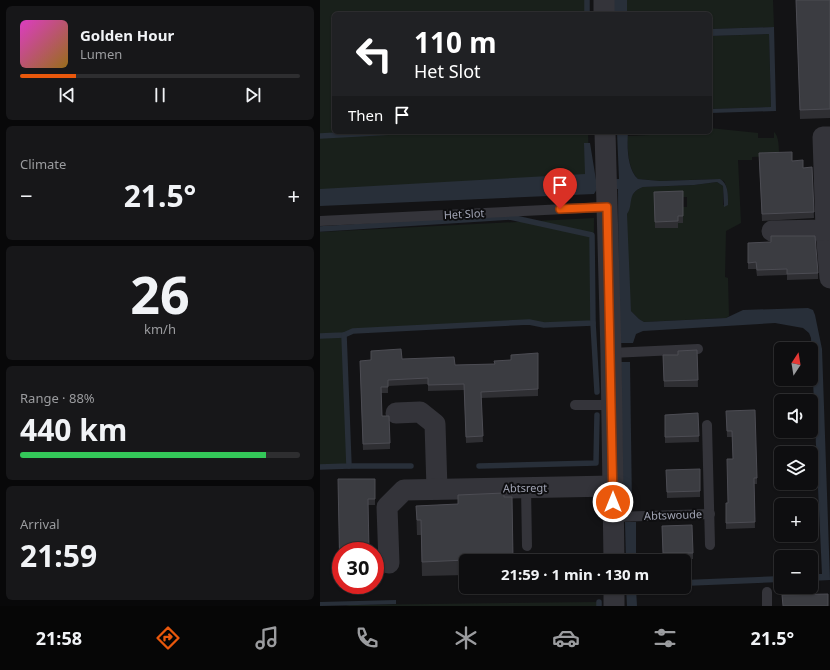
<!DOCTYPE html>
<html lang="en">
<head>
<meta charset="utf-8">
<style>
  body { margin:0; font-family:"Noto Sans",sans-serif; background:#171719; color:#f1f3f6; height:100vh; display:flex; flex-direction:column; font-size:15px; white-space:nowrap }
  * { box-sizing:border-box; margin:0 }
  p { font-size:13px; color:#9b9c9f }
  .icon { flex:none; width:22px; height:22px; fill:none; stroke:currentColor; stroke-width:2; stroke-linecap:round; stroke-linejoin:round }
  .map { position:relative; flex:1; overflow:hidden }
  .sheet { display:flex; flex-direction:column; gap:6px; padding:6px; background:#080809; width:320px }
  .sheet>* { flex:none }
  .hud { position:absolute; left:12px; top:12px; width:380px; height:122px; border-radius:6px; box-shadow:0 1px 3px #0004,0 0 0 1px #2e2e30; background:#202124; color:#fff; overflow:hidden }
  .needle { width:26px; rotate:12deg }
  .fabs { position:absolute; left:454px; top:342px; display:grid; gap:8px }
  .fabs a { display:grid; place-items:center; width:44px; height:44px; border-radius:6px; background:#0e0e10; box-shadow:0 1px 3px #0004,0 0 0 1px #2e2e30; font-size:20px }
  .speed { position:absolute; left:12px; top:542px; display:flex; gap:8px; font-size:20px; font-weight:700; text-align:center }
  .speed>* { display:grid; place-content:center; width:52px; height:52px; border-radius:50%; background:#0e0e10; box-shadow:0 1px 3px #0004,0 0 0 1px #2e2e30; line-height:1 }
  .speed .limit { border:6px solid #d22; background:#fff; color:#111 }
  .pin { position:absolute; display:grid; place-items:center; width:34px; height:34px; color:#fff; margin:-41px -17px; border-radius:50% 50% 50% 0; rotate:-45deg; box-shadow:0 0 4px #0007 }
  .pin .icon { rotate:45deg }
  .me { position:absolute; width:44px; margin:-22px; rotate:0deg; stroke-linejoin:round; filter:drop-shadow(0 0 3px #0008) }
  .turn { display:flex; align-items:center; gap:14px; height:84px; padding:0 16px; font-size:18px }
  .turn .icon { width:52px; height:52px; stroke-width:2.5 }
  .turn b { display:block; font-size:28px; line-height:34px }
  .then { display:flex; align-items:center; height:38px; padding:0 16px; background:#0003; gap:8px; font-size:15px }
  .big { font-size:30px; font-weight:700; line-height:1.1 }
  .sheet .widget { flex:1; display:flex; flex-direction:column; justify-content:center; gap:6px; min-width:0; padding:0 14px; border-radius:6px; background:#171719 }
  .sheet .dial { align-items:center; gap:0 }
  .dial b { font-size:52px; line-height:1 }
  .song { display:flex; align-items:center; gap:12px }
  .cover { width:48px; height:48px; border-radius:6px; background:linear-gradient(135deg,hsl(310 70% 55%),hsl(40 70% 35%)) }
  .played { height:4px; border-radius:2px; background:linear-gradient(90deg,#ea580c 20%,#2e2e30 20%) }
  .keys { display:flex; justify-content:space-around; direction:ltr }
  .heat { display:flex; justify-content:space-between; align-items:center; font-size:22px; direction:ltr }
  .charge { height:6px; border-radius:3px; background:linear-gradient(90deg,#34c759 88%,#2e2e30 0) }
  .trip { position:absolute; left:139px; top:554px; width:232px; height:40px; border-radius:6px; background:#0e0e10; box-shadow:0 1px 3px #0004,0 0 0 1px #2e2e30; font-weight:700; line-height:40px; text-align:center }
  .tabs { display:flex; height:64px; justify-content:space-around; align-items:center; background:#060606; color:#9b9c9f }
  .tabs .icon { width:28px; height:28px }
  .tabs .current { color:#ea580c }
  .tabs b { font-size:18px; color:#f1f3f6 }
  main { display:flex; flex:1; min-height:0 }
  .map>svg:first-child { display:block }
  .green { fill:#19201b; fill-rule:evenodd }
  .water { fill:#282f39 }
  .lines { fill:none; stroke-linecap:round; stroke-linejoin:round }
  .stream { stroke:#282f39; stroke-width:5.5 }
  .lane { stroke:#34343a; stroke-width:10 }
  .street { stroke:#34343a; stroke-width:21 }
  .wall { fill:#2f2f33 }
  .building { fill:#3b3c41; stroke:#4c4c53 }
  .route-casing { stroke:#983908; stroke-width:10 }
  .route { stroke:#ea580c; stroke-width:7 }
  .labels { text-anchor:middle; stroke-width:4; stroke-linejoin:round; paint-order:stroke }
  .street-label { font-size:11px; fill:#a3a6b6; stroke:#0e0e10 }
</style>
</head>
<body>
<main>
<section class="sheet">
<div class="widget">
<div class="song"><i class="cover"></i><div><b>Golden Hour</b><p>Lumen</p></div></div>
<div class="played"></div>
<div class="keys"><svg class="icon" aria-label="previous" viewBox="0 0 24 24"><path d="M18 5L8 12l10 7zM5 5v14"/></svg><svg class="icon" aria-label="pause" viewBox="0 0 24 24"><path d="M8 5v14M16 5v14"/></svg><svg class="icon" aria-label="next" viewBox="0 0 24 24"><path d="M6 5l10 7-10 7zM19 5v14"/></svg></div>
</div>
<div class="widget"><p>Climate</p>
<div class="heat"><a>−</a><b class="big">21.5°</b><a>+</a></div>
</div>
<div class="widget dial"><b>26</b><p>km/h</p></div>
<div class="widget"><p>Range · 88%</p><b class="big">440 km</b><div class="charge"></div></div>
<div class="widget"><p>Arrival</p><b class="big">21:59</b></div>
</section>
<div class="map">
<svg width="510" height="606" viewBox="0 0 510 606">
  <rect width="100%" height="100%" fill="#131315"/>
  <g class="green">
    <polygon points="0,0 267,0 267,14 14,14 14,132 268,132 270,188 0,200"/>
    <polygon points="307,0 453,0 454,27 390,29 390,14 307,14"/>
    <polygon points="449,34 451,107 390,109 390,36"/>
    <path d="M 390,128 L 438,133 L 438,138 L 454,138 L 454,132 C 459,136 459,148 459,156 L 432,157 L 432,160 L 418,160 L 421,223 L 406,231 L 405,277 L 408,278 L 409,316 L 406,318 L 324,322 L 319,319 L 311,311 C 308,284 302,222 310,199 C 313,193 317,189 323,187 L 374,185 L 397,182 L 403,186 L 403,205 L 408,205 L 407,189 L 404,181 L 398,179 L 340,181 L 318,179 C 308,169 308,150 307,136 L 329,135 L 340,132 L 390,132 ZM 367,197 L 367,207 L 363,207 L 363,223 L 358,223 L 358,228 L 335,228 L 335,198 Z"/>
    <polygon points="274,218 273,323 224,325 209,322 33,331 24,335 29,466 0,467 0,232"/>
    <polygon points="279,602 279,606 26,606 29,605"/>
  </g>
  <g class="water">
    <rect x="293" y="0" width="14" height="14"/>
    <polygon points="454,27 456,111 390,113 390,109 451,107 449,34 390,36 390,29"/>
    <path d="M 297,132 L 308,132 C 307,146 307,169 318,179 L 340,181 L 400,179 C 409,184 408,197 408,205 L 404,207 L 403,186 L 397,182 L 374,185 L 323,187 C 306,193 314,205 307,214 L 311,311 L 319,319 L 324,322 L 406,318 L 423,310 L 488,308 L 493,310 L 495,315 L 502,349 L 510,580 L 491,581 L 491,574 L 502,574 L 491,338 L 489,333 L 483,328 L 455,323 L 323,331 L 316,334 L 313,343 L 299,343 L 298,189 L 277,189 L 274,194 L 0,206 L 0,189 L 265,174 L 264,143 L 270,143 L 276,180 L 299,179 Z"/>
    <polygon points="301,362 310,362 312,507 303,507"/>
    <polygon points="305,522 316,522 316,561 306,561"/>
    <polygon points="461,576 461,582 364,586 364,580"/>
    <polygon points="306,587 346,587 316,588 317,606 307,606"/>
    <polygon points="76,600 76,604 0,606 0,602"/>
  </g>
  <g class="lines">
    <g class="stream">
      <polyline points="267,0 267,14"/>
      <polyline points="0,136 73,132"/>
      <polyline points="0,229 190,217 272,235 273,323 224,325 209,322 33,331 24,335 0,336"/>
      <polyline points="273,323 277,392"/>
      <polyline points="29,466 91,466"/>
      <polyline points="159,466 276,463 277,415"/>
      <polyline points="0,467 29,466 24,335"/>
      <polyline points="279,602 279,606"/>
    </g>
    <g class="lane">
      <polyline points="0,221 287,207"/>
      <polyline points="291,353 378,349"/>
      <polyline points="255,405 292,405"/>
      <polyline points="387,425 390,545"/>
      <polyline points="206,488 207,546"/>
      <polyline points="293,517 390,514"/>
      <polyline points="447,592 447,606"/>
    </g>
    <g class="street">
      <polyline points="284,0 284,14"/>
      <polyline points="285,132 291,353 294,561"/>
      <polyline points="506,230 510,278"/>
      <polyline points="452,231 506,230 503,137 510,137"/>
      <polyline points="76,413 100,412 115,424 117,489"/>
      <polyline points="69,563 67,507 84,490 293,486"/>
      <polyline points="294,587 294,606"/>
    </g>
  </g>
  <g class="wall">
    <polygon points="476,0 510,0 510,118 480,119"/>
    <polygon points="439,159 472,161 483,168 492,167 494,218 442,221"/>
    <polygon points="363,191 363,223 358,223 358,228 335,228 334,192"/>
    <polygon points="428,243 498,273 498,279 467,280 467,275 437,276 436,269 428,269"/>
    <polygon points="377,350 378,387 344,387 343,355 358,355"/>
    <polygon points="218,353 218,396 161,398 163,442 146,443 144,390 108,391 108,384 68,386 68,393 61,393 62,416 70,443 70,449 43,450 40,367 82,359 135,365 174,364"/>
    <polygon points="406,411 437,478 437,484 434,484 435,528 406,529 406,503 408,503 413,459 412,437 407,437"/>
    <polygon points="378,413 379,442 345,443 345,415"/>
    <polygon points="380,469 380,497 347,498 346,470"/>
    <polygon points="18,479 55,479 55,505 48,505 21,551 21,585 51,585 20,586"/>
    <polygon points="138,495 184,497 192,497 193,561 146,561 146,575 102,576 101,535 97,535 96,506 138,504"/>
    <polygon points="342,526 373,553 373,559 343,560"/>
    <polygon points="55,559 56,559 57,585 55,585"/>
  </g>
  <g class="building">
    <polygon points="476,0 510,0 510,109 480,110"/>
    <polygon points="472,152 472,161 483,160 483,168 492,167 494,212 442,214 439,153"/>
    <polygon points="363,191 363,216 358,216 358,221 335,222 334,192"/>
    <polygon points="451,236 495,236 498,273 467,274 467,269 437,270 436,262 428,263 428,243 451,242"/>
    <polygon points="81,349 82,359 134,357 135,365 175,364 174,361 191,360 191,355 218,353 218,389 161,392 163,436 146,437 144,384 108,385 108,378 68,380 68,387 61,387 62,416 69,416 70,443 43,444 40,361 51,360 51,351"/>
    <polygon points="377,350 378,380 344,381 343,355 358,355 358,351"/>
    <polygon points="435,410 437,478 434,478 435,522 406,523 406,503 408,503 407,459 413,459 412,431 407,431 406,411"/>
    <polygon points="378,413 379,436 345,437 345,415"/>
    <polygon points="380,469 380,491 347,492 346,470"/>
    <polygon points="18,479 55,479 55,499 48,499 49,551 21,551 21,579 20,579"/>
    <polygon points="184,493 184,497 192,497 193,559 183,560 182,561 167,561 159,559 158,561 147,561 146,560 102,562 101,520 97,520 96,506 138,504 138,495"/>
    <polygon points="372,525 373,553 343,553 342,526"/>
    <polygon points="55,559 56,559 57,579 55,579"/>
    <polygon points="508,594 508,606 463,606 462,595"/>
  </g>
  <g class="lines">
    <g class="route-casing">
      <polyline id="route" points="240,209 287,207 293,502"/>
    </g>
    <use href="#route" class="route"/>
  </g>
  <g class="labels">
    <g class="street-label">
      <text transform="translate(144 214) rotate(-3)" y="4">Het Slot</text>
      <text transform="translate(205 488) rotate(-1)" y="4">Abtsregt</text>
      <text transform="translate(353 515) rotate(-2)" y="4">Abtswoude</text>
    </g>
  </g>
</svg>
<div class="fabs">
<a><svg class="needle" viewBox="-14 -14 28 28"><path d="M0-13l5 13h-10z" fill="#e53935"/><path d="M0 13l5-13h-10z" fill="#9b9c9f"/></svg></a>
<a><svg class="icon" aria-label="sound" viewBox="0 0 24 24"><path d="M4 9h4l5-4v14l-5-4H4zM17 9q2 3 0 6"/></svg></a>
<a><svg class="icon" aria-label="layers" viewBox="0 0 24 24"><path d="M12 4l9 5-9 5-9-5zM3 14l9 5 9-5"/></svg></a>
<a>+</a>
<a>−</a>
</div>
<div class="speed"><div class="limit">30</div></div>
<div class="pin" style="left:240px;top:209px;background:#d93025"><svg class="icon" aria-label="arrive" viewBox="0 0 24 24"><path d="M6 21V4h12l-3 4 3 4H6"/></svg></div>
<svg class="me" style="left:293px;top:502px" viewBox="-20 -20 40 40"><circle r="17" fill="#ea580c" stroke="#fff" stroke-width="3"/><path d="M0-11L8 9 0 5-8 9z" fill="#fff"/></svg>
<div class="trip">21:59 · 1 min · 130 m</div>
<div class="hud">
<div class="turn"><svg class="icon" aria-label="left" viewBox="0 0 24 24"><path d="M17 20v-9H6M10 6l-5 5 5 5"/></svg><div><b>110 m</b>Het Slot</div></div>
<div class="then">Then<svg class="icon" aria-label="arrive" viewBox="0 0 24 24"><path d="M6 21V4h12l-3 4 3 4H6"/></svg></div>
</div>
</div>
</main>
<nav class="tabs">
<b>21:58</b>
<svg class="icon current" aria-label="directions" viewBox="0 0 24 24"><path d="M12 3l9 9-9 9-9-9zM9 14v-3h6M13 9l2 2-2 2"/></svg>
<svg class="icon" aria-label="music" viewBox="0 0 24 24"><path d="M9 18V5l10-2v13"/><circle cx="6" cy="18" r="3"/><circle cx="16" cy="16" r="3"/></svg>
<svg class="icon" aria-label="phone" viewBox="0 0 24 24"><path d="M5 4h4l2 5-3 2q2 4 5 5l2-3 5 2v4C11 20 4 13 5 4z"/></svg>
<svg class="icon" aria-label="climate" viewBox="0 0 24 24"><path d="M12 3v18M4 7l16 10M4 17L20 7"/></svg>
<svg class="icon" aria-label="car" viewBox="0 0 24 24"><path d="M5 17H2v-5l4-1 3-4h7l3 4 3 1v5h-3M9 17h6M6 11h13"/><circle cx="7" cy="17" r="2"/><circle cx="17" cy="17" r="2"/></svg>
<svg class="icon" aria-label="filters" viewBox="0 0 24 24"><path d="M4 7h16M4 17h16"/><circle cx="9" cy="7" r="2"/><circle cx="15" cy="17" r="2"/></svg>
<b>21.5°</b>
</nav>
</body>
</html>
